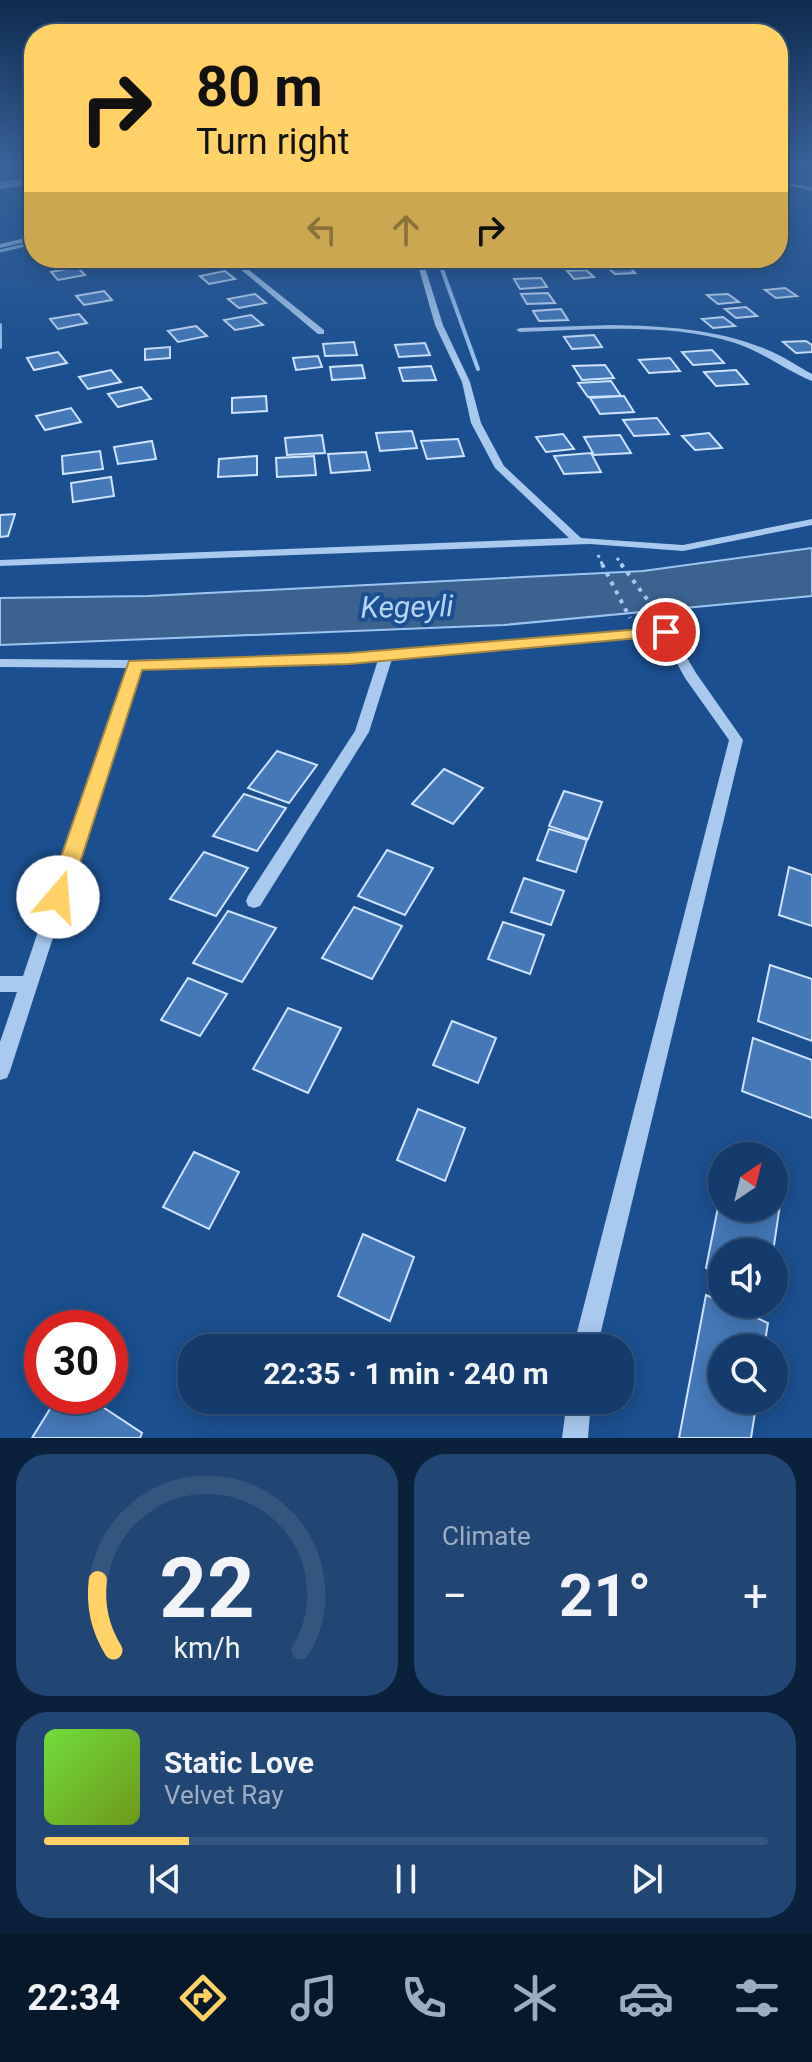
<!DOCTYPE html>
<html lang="en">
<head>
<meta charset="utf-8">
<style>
  body { margin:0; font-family:Roboto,sans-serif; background:#214673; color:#f1f3f6; height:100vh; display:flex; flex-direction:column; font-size:30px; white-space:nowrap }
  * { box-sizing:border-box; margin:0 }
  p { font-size:26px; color:#9dadc1 }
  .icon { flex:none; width:44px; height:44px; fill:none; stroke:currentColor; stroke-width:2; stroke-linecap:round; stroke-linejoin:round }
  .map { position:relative; height:1438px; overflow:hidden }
  .side { display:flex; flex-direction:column; gap:16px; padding:16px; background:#0b203b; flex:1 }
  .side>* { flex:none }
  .banner { position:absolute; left:24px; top:24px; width:764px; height:244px; border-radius:32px; box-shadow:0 4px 20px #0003,0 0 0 2px #33557e; background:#ffd166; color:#111; overflow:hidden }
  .needle { width:52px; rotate:35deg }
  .fabs { position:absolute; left:708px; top:1142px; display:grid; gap:16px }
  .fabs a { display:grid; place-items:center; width:80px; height:80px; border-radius:50%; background:#143b6b; box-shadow:0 4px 20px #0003,0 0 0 2px #33557e; font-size:40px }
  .speed { position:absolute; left:24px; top:1310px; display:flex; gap:16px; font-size:40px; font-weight:700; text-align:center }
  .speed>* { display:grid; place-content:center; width:104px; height:104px; border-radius:50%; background:#143b6b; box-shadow:0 4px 20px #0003,0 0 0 2px #33557e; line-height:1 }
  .speed .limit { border:12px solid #d22; background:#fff; color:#111 }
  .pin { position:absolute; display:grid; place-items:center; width:68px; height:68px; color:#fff; margin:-34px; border:4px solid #fff; border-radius:50%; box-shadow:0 2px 8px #0007 }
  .me { position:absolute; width:88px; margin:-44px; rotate:18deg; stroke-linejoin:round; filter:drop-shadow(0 0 6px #0008) }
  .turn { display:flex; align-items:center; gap:28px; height:168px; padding:0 40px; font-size:36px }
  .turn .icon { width:104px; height:104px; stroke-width:2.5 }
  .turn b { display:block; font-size:56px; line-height:68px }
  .lanes { display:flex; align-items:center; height:76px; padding:0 40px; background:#0003; justify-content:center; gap:40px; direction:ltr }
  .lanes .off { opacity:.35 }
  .big { font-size:60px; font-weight:700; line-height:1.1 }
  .side .widget { flex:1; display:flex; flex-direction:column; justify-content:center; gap:12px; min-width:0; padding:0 28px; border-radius:32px; background:#214673 }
  .side .dial { align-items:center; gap:0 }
  .dial svg { height:208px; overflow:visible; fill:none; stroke:#33557e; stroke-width:7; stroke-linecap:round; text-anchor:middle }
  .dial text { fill:#f1f3f6; stroke:none }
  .song { display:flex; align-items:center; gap:24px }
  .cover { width:96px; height:96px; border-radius:12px; background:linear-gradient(135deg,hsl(100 70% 55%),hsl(80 70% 35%)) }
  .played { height:8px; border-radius:4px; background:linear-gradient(90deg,#ffd166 20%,#33557e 20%) }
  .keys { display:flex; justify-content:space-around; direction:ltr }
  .heat { display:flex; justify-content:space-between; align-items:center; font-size:44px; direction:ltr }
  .side .tiles { flex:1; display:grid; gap:16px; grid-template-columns:1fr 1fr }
  .widget:last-child { grid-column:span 2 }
  .trip { position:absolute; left:178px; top:1334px; width:456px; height:80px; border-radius:32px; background:#143b6b; box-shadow:0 4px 20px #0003,0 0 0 2px #33557e; font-weight:700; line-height:80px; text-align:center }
  .dock { display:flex; height:128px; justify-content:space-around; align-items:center; background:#08182b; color:#9dadc1 }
  .dock .icon { width:56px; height:56px }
  .dock .selected { color:#ffd166 }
  .dock b { font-size:36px; color:#f1f3f6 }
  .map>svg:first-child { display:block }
  .water { fill:#3c6290; stroke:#9cc4f0; stroke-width:2 }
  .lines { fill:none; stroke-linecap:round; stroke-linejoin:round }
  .stream-far1 { stroke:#9cc4f0; stroke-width:3 }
  .stream { stroke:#9cc4f0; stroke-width:4 }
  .building { fill:#4478b7; stroke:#cfe3fa; stroke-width:2 }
  .path-far1 { stroke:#a9c9ee; stroke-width:3; stroke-dasharray:3 4; stroke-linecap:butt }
  .path { stroke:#a9c9ee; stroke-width:4; stroke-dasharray:4 6; stroke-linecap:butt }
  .minor { fill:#a9c9ee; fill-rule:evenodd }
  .route { fill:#ffd166; stroke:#a68842; stroke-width:2 }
  .labels { text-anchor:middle; stroke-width:8; stroke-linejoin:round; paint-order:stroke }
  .water-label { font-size:30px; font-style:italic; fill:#b5d3f5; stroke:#1b4f8f }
</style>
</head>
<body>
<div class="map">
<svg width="812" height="1438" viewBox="0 0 812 1438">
  <rect width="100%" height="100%" fill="#1b4f8f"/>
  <polygon class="water" points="812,548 812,596 504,625 0,645 0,598 148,596 643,571"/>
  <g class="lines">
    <g class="stream-far1">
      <polyline points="778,182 812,189"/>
      <polyline points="0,183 34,178"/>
      <polyline points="0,251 34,243"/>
      <polyline points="438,258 441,266"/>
    </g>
    <g class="stream">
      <polyline points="440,264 478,369"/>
      <polyline points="0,325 0,347"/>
    </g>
  </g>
  <g class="building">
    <polygon points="217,258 225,264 200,268 191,261"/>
    <polygon points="627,265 635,273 615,274 607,267"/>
    <polygon points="77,267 85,275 58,280 51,272"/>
    <polygon points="586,270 594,277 574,279 567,271"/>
    <polygon points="225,271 235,279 209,284 200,276"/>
    <polygon points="541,278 547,287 520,289 514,279"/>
    <polygon points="785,288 797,296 776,298 765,290"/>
    <polygon points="104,291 112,300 84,305 76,296"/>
    <polygon points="548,293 555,303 527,304 521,294"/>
    <polygon points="255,294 266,303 239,308 228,299"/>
    <polygon points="728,294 739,302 718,304 707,295"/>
    <polygon points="746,307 757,316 736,318 725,309"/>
    <polygon points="561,309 568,320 539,321 533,311"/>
    <polygon points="79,314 87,323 58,329 50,319"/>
    <polygon points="251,315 263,325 235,330 224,320"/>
    <polygon points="723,317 735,326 713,328 702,319"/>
    <polygon points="196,326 207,336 178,342 168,331"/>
    <polygon points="594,335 602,347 572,349 564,337"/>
    <polygon points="806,341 812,345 812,352 796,353 783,342"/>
    <polygon points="354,342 357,355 325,356 323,344"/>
    <polygon points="425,343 430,355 399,357 395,345"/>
    <polygon points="170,347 170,358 145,360 145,349"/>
    <polygon points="712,350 724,363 693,365 682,352"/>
    <polygon points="58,352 67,363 34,370 27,358"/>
    <polygon points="318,356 322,367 296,370 293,358"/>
    <polygon points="670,358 680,371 649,373 639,360"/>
    <polygon points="362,365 365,378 332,380 330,367"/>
    <polygon points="605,365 614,378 582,380 573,366"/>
    <polygon points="431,366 436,380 403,381 399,368"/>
    <polygon points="111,370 121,382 88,389 79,377"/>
    <polygon points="736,370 748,384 716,386 704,372"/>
    <polygon points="611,381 621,396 588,397 578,383"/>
    <polygon points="141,387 151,399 118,407 108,394"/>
    <polygon points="266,396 267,411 232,413 232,398"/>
    <polygon points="624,396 634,412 600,414 590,398"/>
    <polygon points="71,408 81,422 45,430 36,416"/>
    <polygon points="657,418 669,434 634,436 623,420"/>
    <polygon points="412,431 417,448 380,451 376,433"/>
    <polygon points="709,433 722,448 695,450 682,436"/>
    <polygon points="563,434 574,449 546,452 536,437"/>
    <polygon points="322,435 325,453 287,455 285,438"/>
    <polygon points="620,435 631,453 594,455 584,437"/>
    <polygon points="458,439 464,456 427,459 421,441"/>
    <polygon points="152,441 156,459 118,464 114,447"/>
    <polygon points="100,451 103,469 63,474 62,456"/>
    <polygon points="366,452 370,470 331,473 328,454"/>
    <polygon points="591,453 601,472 564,474 554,456"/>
    <polygon points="257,456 257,475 218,477 219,459"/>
    <polygon points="314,456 316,475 277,477 276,458"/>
    <polygon points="111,477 114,496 73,502 71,483"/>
    <polygon points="15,514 8,536 0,537 0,515"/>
    <polygon points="277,751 317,765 289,803 248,788"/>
    <polygon points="444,769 483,788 453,824 412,804"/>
    <polygon points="564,791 602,802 588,839 549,826"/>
    <polygon points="244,794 286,808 257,851 213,836"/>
    <polygon points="549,829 587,840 576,872 537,860"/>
    <polygon points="387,850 433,868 405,915 358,896"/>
    <polygon points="204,852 248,868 216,916 170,899"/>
    <polygon points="789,867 812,875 812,926 779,915"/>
    <polygon points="524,878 564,891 551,925 511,912"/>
    <polygon points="354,907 402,926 372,979 322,958"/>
    <polygon points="228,911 276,928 242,982 193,963"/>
    <polygon points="503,922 544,935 530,974 488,959"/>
    <polygon points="770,965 812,979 812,1041 758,1021"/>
    <polygon points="188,978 227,994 200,1036 161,1020"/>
    <polygon points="288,1008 341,1028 308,1093 253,1069"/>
    <polygon points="452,1021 496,1038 478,1083 433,1065"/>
    <polygon points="753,1038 812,1060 812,1118 742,1091"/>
    <polygon points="418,1109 465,1128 445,1181 397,1160"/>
    <polygon points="194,1152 239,1172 209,1229 163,1207"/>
    <polygon points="774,1167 785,1171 773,1252 722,1252 722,1275 706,1268 722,1187 722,1208 774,1208"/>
    <polygon points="363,1234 414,1257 390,1321 338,1296"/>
    <polygon points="706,1295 768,1323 764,1348 722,1348 722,1400 757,1400 751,1438 679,1438"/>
    <polygon points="58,1396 86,1396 142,1433 140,1438 32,1438"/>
  </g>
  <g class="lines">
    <g class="path-far1">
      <polyline points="598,555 603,566"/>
      <polyline points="617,558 623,566"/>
    </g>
    <g class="path">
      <polyline points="602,564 630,618"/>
      <polyline points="621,564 661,618"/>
    </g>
    <g class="minor">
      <polygon points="34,180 34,184 0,189 0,185"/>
      <polygon points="34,236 34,240 0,248 0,244"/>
      <polygon points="227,258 234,258 324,330 324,334 318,334"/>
      <polygon points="416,258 422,258 443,325 470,382 481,423 504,466 581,538 683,545 812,519 812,525 683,551 590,544 0,566 0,560 569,538 495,468 471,423 462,382 435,325"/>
      <path d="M 612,325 C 665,326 718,329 768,350 C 783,356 797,366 812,374 L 812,381 C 785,370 763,352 735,343 C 667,322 590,330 520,332 L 516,330 L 520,328 Z"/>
      <polygon points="666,628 670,629 696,673 743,740 597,1348 573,1348 729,740 685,678 662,636 392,659 369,732 260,906 254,908 248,906 246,901 248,896 355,731 378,660 140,668 10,1071 7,1078 0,1080 0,1042 17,992 0,992 0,976 23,976 127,668 0,667 0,659 135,660 349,654"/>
      <polygon points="567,1400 591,1400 588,1438 562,1438"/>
    </g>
  </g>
  <linearGradient id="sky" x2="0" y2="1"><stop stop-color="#0f2b4f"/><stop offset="0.45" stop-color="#39639b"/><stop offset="1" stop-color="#39639b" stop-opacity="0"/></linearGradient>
  <rect width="812" height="365" fill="url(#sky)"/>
  <polygon class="route" points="666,627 672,628 672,635 349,664 142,670 69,897 66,903 50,903 47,897 129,661 349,653"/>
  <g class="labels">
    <g class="water-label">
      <text transform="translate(407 607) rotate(-1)" y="10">Kegeyli</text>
    </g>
  </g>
</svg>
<div class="fabs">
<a><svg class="needle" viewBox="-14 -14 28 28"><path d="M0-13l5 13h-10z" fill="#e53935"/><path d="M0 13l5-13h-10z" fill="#9dadc1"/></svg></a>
<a><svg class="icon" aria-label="sound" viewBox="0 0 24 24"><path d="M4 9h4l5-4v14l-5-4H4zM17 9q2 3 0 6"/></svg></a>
<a><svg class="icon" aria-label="search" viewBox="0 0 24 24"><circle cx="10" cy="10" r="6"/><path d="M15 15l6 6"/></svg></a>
</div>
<div class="speed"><div class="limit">30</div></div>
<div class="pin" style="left:666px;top:632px;background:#d93025"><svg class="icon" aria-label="arrive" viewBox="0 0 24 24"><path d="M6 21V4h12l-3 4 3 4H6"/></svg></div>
<svg class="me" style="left:58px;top:897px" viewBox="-20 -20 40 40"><circle r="19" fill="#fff"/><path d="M0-13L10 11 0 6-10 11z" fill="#ffd166"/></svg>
<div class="trip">22:35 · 1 min · 240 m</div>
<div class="banner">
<div class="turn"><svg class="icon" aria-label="right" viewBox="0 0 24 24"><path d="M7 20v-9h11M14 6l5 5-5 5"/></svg><div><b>80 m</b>Turn right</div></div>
<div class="lanes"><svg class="icon off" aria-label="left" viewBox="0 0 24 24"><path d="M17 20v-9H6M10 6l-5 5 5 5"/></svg><svg class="icon off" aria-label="ahead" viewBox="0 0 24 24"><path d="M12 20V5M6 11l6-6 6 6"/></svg><svg class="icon" aria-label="right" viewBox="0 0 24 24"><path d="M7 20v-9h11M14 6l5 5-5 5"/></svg></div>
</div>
</div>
<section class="side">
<div class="tiles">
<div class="widget dial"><svg viewBox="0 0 100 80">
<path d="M14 69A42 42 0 1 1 86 69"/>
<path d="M14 69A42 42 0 0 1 8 42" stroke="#ffd166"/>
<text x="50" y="56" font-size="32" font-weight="700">22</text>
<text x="50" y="72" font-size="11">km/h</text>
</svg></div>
<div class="widget"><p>Climate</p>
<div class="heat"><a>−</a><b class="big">21°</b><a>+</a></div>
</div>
<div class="widget">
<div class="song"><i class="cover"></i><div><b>Static Love</b><p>Velvet Ray</p></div></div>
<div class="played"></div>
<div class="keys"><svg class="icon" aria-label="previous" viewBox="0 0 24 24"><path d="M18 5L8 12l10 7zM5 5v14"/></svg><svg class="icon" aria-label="pause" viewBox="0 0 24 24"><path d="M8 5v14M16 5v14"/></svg><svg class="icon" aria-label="next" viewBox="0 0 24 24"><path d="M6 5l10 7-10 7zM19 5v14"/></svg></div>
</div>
</div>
</section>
<nav class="dock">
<b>22:34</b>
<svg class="icon selected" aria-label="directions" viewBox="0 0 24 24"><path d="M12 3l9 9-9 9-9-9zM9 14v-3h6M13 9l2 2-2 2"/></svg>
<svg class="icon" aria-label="music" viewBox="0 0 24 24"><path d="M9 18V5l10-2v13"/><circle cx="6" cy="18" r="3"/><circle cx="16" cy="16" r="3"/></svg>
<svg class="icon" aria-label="phone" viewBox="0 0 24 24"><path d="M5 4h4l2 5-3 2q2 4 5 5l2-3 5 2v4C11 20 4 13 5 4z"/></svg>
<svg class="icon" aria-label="climate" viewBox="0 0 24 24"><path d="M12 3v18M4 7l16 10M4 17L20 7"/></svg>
<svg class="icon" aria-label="car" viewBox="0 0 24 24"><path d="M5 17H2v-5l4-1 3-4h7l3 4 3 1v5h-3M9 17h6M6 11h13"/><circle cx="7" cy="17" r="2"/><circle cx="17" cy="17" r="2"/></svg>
<svg class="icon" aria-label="filters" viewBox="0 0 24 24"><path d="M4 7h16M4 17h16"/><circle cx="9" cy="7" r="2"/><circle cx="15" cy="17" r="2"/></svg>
</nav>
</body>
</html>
